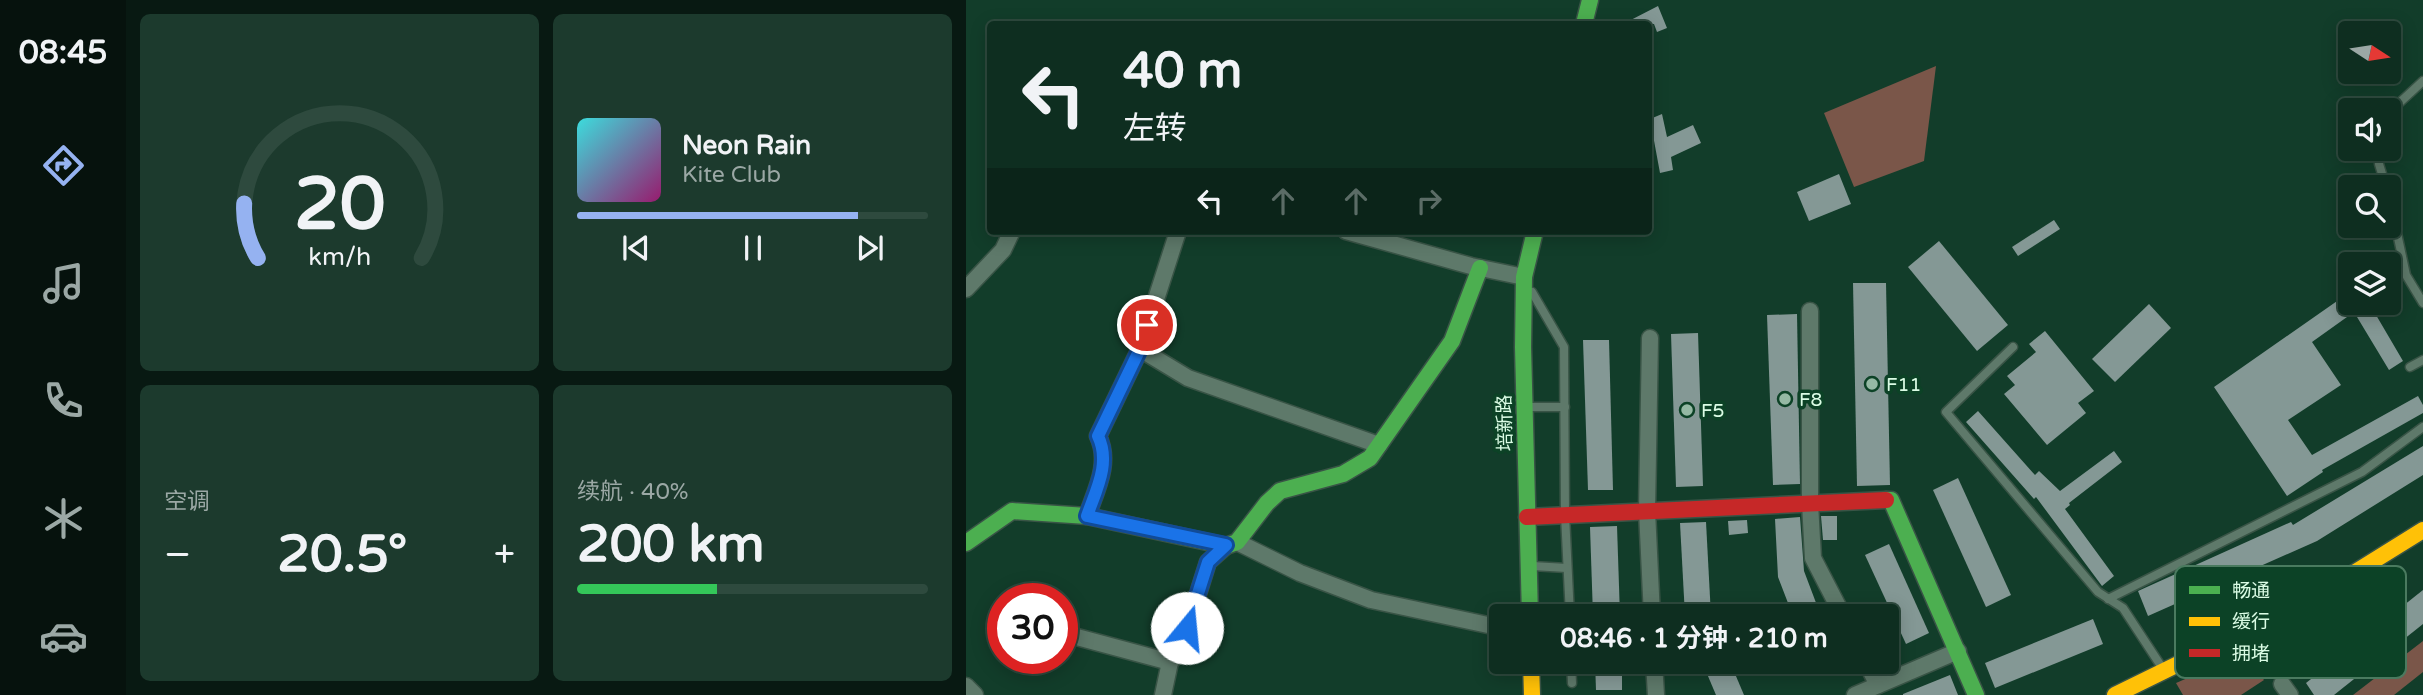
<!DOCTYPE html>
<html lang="zh">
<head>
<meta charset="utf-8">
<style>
  body { margin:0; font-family:"Varela Round","Noto Sans SC",sans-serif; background:#1c3a2d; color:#f1f3f6; height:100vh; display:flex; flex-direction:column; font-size:26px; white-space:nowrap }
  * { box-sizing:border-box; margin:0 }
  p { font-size:23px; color:#9ba8a5 }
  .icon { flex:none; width:38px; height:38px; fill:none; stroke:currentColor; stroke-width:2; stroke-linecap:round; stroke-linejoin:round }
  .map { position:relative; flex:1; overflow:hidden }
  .panel { display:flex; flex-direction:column; gap:14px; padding:14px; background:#081912; width:840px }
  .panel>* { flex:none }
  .hud { position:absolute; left:21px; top:21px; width:665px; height:214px; border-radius:7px; box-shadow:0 4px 18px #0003,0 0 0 2px #2e4a3e; background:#0e2e20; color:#f1f3f6; overflow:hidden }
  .needle { width:46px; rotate:102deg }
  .buttons { position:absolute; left:1372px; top:21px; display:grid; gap:14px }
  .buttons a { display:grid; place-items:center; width:63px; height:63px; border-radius:7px; background:#0e2e20; box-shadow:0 4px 18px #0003,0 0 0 2px #2e4a3e; font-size:35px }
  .speed { position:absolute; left:21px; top:583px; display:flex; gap:14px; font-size:35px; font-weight:700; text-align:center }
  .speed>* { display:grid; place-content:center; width:91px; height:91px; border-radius:50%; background:#0e2e20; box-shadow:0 4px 18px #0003,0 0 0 2px #2e4a3e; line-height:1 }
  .speed .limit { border:10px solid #d22; background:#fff; color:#111 }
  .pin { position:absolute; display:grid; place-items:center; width:60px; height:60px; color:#fff; margin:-30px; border:4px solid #fff; border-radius:50%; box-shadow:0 2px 7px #0007 }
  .me { position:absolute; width:77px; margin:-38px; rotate:17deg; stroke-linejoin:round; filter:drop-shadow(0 0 5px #0008) }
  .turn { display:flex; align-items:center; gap:24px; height:147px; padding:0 21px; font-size:32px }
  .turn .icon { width:91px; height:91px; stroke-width:2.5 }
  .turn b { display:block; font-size:49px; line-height:60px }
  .lanes { display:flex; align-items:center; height:66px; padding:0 21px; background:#0003; justify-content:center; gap:35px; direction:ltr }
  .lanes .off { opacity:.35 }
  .big { font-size:52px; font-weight:700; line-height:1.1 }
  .panel .widget { flex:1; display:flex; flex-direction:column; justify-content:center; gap:10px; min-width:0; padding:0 24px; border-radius:10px; background:#1c3a2d }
  .panel .dial { align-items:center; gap:0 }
  .dial svg { height:182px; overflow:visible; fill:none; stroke:#2e4a3e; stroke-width:7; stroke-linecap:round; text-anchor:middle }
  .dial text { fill:#f1f3f6; stroke:none }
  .song { display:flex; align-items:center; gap:21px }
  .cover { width:84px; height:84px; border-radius:10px; background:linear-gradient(135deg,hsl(180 70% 55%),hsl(320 70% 35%)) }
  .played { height:7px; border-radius:4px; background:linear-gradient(90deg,#95b2f1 80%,#2e4a3e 80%) }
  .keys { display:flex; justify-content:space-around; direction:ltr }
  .heat { display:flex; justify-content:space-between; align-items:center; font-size:38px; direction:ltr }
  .charge { height:10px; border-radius:5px; background:linear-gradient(90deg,#34c759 40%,#2e4a3e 0) }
  .panel .tiles { flex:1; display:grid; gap:14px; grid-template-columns:repeat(2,1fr) }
  .trip { position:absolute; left:523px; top:604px; width:410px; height:70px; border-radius:7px; background:#0e2e20; box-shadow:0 4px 18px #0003,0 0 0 2px #2e4a3e; font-weight:700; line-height:70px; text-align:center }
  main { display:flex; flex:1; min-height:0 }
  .dock { display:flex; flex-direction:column; width:126px; justify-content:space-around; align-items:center; background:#06120d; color:#9ba8a5 }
  .dock .icon { width:49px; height:49px }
  .dock .current { color:#95b2f1 }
  .dock b { font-size:32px; color:#f1f3f6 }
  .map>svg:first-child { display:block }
  .green { fill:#7a5649 }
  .building { fill:#849895 }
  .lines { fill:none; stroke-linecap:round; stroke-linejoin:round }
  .lane-casing { stroke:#395446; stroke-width:11 }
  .street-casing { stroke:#395446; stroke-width:19 }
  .fast-casing { stroke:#395446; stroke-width:19 }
  .slow-casing { stroke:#395446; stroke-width:19 }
  .jam-casing { stroke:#395446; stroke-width:19 }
  .lane { stroke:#5e796a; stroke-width:8 }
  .street { stroke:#5e796a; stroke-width:16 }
  .fast { stroke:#4caf50; stroke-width:16 }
  .slow { stroke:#ffc107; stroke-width:16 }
  .jam { stroke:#c62828; stroke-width:16 }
  .route-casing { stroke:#114b97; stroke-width:18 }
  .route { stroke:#1a73e8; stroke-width:12 }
  .poi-dot { fill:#95b9a4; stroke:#0c4226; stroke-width:2.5 }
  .labels { text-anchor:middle; stroke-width:7; stroke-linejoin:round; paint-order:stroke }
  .poi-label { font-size:19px; fill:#dbfce5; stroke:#0c4226; text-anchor:start }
  .street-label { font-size:19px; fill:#dbfce5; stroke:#0c4226 }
  .key { fill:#0c4226; stroke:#4a7a5f; stroke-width:2 }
  .key-label { font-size:19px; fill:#dbfce5 }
</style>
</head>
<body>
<main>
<nav class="dock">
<b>08:45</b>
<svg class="icon current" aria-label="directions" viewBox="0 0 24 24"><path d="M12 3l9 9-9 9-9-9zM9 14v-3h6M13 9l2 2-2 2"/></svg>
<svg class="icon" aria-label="music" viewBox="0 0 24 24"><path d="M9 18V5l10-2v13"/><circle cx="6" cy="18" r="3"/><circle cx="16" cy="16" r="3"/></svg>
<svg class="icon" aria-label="phone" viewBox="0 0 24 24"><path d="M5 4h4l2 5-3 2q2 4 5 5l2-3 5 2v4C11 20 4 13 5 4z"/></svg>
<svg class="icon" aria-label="climate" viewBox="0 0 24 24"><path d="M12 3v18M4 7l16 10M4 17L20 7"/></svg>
<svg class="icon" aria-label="car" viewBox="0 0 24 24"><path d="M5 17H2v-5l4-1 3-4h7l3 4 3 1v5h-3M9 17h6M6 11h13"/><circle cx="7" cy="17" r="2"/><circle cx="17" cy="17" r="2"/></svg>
</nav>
<section class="panel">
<div class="tiles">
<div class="widget dial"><svg viewBox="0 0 100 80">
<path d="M14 69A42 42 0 1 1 86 69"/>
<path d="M14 69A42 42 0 0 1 8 45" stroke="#95b2f1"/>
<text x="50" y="56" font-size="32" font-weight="700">20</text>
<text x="50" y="72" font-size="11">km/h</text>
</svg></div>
<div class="widget">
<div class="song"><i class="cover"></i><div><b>Neon Rain</b><p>Kite Club</p></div></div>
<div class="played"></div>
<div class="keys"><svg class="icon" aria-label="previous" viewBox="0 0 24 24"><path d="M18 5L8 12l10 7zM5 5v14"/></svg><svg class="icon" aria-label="pause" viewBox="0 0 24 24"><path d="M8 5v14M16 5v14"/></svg><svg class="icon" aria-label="next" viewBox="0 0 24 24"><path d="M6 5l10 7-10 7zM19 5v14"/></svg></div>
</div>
<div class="widget"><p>空调</p>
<div class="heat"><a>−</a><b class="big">20.5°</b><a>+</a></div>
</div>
<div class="widget"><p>续航 · 40%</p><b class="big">200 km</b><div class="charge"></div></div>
</div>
</section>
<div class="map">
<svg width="1457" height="695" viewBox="0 0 1457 695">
  <rect width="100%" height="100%" fill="#123d2a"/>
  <g class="green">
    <polygon points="970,66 958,161 888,187 858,113"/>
    <polygon points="1457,641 1457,672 1428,695 1387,695"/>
    <polygon points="1277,654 1298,680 1275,695 1217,695 1210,683"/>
  </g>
  <g class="building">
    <polygon points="692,6 701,28 691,32 688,24 657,24"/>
    <polygon points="696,114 701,137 727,125 735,143 705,157 707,170 694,173 684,119"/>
    <polygon points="873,174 885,204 843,221 831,192"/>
    <polygon points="1088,220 1094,229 1052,256 1046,247"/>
    <polygon points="973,241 1042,325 1011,351 942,267"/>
    <polygon points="887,283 920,283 924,485 891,486"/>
    <polygon points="1384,292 1384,303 1403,303 1437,361 1423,370 1388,312 1346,342 1375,385 1322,420 1346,455 1452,396 1457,405 1457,413 1356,470 1357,472 1321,496 1248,387"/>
    <polygon points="1183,304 1205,328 1149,382 1126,359"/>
    <polygon points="831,314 834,484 807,485 801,315"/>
    <polygon points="1079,331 1128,391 1112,403 1120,413 1081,445 1038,394 1049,385 1041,376 1070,352 1063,344"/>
    <polygon points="732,333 737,486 710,487 705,334"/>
    <polygon points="617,340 643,340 647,490 622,490"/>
    <polygon points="1012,411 1069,475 1073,471 1094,491 1148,451 1156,462 1103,503 1104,505 1099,509 1148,576 1136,586 1070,497 1068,499 1000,422"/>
    <polygon points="1457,446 1457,475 1351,541 1182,616 1172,591 1325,522 1327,525"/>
    <polygon points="992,478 1045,595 1020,607 967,490"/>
    <polygon points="855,516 871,516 871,540 857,540"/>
    <polygon points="834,517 838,571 855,616 827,616 812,577 809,519"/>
    <polygon points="781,520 782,533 763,535 762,521"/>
    <polygon points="740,522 745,616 719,616 714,523"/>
    <polygon points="651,526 654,616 627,616 624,527"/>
    <polygon points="923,544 963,633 940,644 899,555"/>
    <polygon points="1457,590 1457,624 1368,695 1348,695 1340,683"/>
    <polygon points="1127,619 1137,644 1029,688 1019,663"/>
    <polygon points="629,662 656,662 656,690 630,690"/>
    <polygon points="736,662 764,662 778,695 750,695"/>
    <polygon points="845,662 885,662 850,676"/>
    <polygon points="984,675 992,695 937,695 937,694"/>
  </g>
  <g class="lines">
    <g class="lane-casing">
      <g id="lane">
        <polyline points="1423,121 1431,105 1457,81"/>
        <polyline points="1413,149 1413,164 1420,187"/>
        <polyline points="1423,196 1440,275 1457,303"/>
        <polyline points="566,292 598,347 599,515 604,616"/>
        <polyline points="1047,347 980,412 1132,592 1157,608 1197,669"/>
        <polyline points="1444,367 1457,360"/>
        <polyline points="563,407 599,407"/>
        <polyline points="566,566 601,568"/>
        <polyline points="1142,599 1396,472 1457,427"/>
        <polyline points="605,662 606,683"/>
      </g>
    </g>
    <g class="street-casing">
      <g id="street">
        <polyline points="380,231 505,266 558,277"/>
        <polyline points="0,289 37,250 46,231"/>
        <polyline points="844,311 844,503 847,558 877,616"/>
        <polyline points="684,338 681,511 686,616"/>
        <polyline points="174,349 222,378 413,445"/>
        <path d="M 121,516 C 130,490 145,463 132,436 L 174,349 L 212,231"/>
        <polyline points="271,542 334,573 405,600 536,628"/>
        <polyline points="96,633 204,662"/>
        <polyline points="688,662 690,695"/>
        <polyline points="900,662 912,685"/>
        <polyline points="1316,684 1324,695"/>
        <polyline points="0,686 9,695"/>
        <polyline points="197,695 204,662 214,651 242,562 260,546"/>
        <polyline points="889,695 992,651"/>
      </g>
    </g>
    <g class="fast-casing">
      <g id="fast">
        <polyline points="618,24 624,0"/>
        <polyline points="920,500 925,500 1010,695"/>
        <polyline points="0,543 46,511 121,516 260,546 271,542 301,503 314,491 377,474 404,458 486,341 514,268"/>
        <polyline points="564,616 557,347 558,277 569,231"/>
      </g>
    </g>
    <g class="slow-casing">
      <g id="slow">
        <polyline points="565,662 566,695"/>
        <polyline points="1149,695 1351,596 1457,530"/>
      </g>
    </g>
    <g class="jam-casing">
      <polyline id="jam" points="561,517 920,500"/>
    </g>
    <use href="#lane" class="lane"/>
    <use href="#street" class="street"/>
    <use href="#fast" class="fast"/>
    <use href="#slow" class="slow"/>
    <use href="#jam" class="jam"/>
  </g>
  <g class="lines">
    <g class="route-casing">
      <path id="route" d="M 181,325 L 174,349 L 132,436 C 145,463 130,490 121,516 L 260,545 L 242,562 L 221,628"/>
    </g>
    <use href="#route" class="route"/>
  </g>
  <g class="poi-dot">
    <circle cx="906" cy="384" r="7"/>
    <circle cx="819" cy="399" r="7"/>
    <circle cx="721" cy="410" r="7"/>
  </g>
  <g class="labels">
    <g class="poi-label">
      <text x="920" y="391">F11</text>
      <text x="833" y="406">F8</text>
      <text x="735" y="417">F5</text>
    </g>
    <g class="street-label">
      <text transform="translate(538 423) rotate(-91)" y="7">培新路</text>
    </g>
  </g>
  <rect x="1209" y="566" width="231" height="112" rx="10" class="key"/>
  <rect x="1223" y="586" width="31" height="8" fill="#4caf50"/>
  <rect x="1223" y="617" width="31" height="9" fill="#ffc107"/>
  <rect x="1223" y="649" width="31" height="8" fill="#c62828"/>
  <g class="key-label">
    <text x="1266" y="597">畅通</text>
    <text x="1266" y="628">缓行</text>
    <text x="1266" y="660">拥堵</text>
  </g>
</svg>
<div class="buttons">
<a><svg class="needle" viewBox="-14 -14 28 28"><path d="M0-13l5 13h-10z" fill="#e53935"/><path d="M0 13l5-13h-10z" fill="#9ba8a5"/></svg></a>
<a><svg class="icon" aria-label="sound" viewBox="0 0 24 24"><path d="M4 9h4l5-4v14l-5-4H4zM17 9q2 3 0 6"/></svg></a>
<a><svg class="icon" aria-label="search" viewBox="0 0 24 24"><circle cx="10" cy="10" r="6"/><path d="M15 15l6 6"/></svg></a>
<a><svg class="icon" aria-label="layers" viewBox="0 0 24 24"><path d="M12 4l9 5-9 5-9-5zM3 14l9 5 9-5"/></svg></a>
</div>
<div class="speed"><div class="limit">30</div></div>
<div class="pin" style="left:181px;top:325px;background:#d93025"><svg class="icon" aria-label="arrive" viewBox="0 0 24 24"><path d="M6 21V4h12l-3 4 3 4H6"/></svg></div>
<svg class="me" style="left:221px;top:628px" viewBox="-20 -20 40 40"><circle r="19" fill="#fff"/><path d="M0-13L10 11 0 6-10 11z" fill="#1a73e8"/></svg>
<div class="trip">08:46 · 1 分钟 · 210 m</div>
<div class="hud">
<div class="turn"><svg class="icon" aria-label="left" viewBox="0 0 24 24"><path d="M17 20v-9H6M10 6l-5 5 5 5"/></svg><div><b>40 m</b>左转</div></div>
<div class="lanes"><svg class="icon" aria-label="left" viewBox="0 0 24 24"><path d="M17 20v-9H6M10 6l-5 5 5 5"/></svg><svg class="icon off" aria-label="ahead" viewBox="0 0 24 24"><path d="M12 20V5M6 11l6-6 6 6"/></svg><svg class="icon off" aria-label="ahead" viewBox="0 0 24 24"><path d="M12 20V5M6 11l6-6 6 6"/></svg><svg class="icon off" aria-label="right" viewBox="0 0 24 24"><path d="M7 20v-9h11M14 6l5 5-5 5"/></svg></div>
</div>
</div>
</main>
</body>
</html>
